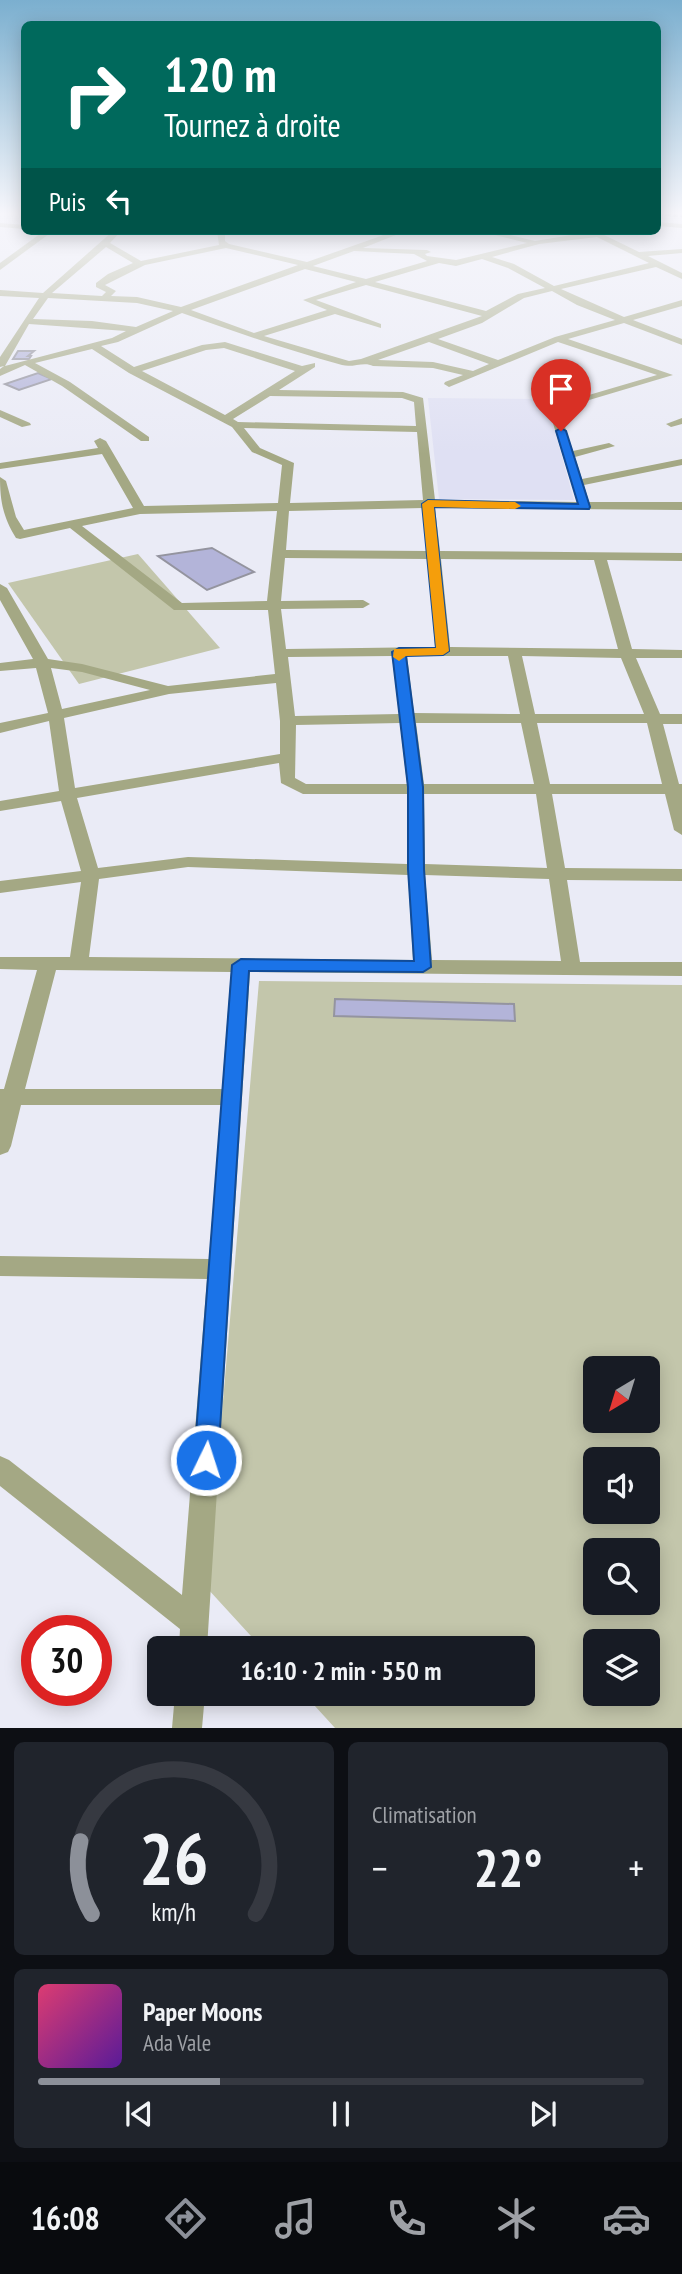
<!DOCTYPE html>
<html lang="fr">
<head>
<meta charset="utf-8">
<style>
  body { margin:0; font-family:"PT Sans Narrow",sans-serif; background:#20242c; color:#f1f3f6; height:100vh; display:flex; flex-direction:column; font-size:26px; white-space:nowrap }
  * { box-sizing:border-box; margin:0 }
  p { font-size:23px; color:#9ea1a6 }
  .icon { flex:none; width:38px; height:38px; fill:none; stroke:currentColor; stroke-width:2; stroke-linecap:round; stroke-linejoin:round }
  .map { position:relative; height:1728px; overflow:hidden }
  .panel { display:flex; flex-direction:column; gap:14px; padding:14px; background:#0d0f14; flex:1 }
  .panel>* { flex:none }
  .guide { position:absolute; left:21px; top:21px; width:640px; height:214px; border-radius:10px; box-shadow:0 4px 18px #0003; background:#00695c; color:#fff; overflow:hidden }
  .needle { width:46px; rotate:218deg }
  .controls { position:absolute; left:583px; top:1356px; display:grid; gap:14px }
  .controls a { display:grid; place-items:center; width:77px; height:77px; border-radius:10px; background:#171b24; box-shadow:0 4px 18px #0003; font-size:35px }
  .speed { position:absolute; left:21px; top:1615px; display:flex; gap:14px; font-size:35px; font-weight:700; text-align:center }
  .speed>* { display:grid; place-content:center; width:91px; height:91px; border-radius:50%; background:#171b24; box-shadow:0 4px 18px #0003; line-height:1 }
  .speed .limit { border:10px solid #d22; background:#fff; color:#111 }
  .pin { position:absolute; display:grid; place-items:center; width:60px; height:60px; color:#fff; margin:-72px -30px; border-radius:50% 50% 50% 0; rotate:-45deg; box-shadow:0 0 7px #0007 }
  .pin .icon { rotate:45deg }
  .me { position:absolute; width:77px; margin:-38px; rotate:4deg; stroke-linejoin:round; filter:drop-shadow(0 0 5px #0008) }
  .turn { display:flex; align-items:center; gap:24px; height:147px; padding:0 28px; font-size:32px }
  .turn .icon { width:91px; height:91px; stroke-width:2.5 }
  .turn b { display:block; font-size:49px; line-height:60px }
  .then { display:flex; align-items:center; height:66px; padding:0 28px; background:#0003; gap:14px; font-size:26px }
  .big { font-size:52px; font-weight:600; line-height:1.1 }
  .panel .widget { flex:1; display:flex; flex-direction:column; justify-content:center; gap:10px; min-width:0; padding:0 24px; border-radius:10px; background:#20242c }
  .panel .dial { align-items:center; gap:0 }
  .dial svg { height:182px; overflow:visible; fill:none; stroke:#363941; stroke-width:7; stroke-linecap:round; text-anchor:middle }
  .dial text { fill:#f1f3f6; stroke:none }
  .song { display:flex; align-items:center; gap:21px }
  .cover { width:84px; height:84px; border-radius:10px; background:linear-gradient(135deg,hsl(340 70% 55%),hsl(270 70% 35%)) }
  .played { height:7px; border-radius:4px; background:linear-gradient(90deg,#8c9099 30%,#363941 30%) }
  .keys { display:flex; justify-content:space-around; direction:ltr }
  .heat { display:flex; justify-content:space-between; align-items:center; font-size:38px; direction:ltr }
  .panel .tiles { flex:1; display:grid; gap:14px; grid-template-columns:1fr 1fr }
  .widget:last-child { grid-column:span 2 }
  .trip { position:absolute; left:147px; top:1636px; width:388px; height:70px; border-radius:10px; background:#171b24; box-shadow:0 4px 18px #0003; font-weight:600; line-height:70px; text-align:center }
  .dock { display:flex; height:112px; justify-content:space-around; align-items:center; background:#090b0e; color:#9ea1a6 }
  .dock .icon { width:49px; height:49px }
  .dock .on { color:#8c9099 }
  .dock b { font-size:32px; color:#f1f3f6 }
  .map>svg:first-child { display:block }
  .built { fill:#dfe0f3 }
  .green { fill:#c3c6ab; fill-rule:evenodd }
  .building { fill:#b3b4d9; stroke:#94949f; stroke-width:2 }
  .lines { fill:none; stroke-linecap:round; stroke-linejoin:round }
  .minor { fill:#a4a884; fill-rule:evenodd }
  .rail { stroke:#5c5d62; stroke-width:2.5; stroke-dasharray:5 2.5; stroke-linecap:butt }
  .route { fill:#1a73e8; stroke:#114b97; stroke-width:2 }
  .slow { fill:#f59e0b }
</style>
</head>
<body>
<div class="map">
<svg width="682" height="1728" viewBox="0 0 682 1728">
  <rect width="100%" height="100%" fill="#eaebf6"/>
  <polygon class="built" points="428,398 546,399 574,500 439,499"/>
  <g class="green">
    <polygon points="138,554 220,648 79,684 8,583"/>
    <path d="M 259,981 L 682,985 L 682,1728 L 335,1728 L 304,1694 L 523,1694 L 523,1648 L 262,1648 L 207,1588 ZM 595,1368 L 648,1368 L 648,1421 L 595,1421 ZM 595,1460 L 648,1460 L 648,1512 L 595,1512 ZM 595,1550 L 648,1550 L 648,1603 L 595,1603 ZM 595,1642 L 648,1642 L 648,1694 L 595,1694 Z"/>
  </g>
  <g class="building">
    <polygon points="18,351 34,351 28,356 31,356 29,359 13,359"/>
    <polygon points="38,373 52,379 19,390 5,384"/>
    <polygon points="212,548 254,572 207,590 158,556"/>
    <polygon points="335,999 514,1004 515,1021 334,1016"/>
  </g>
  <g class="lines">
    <g class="minor">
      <polygon points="658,222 682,224 682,228 658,226"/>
      <polygon points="0,223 24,225 24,229 0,227"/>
      <polygon points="44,231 53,231 0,270 0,263"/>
      <path d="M 113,231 L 121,231 L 110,243 L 141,261 L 219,245 L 217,231 L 225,231 L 225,241 L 229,244 L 307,262 L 395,231 L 406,231 L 363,248 L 427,250 L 431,252 L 425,254 L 427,256 L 456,260 L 527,243 L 479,231 L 494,231 L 535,241 L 596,231 L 639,252 L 682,249 L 682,253 L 648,256 L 682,273 L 682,279 L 656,267 L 561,289 L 624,317 L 682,300 L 682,306 L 633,320 L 682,339 L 682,345 L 624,323 L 568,339 L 673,375 L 559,409 L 573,451 L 609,443 L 615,446 L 575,457 L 582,479 L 682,459 L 682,465 L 584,485 L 589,502 L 682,502 L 682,510 L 435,508 L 440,551 L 682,553 L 682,561 L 607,560 L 632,649 L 682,650 L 682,658 L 636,658 L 660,714 L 682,714 L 682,724 L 663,724 L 679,784 L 682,784 L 682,835 L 674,830 L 665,794 L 552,794 L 565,868 L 682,869 L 682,881 L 567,880 L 580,962 L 682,962 L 682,976 L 250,972 L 207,1648 L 179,1648 L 180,1629 L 0,1486 L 0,1456 L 9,1460 L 182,1595 L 207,1279 L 0,1276 L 0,1256 L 209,1259 L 221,1105 L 21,1105 L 11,1146 L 8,1152 L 0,1155 L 0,1089 L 4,1089 L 37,970 L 0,969 L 0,957 L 70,957 L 81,882 L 0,893 L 0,881 L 81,871 L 61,801 L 0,811 L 0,801 L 59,791 L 49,721 L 0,733 L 0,723 L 48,713 L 36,668 L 0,671 L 0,663 L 33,659 L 0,600 L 0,584 L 7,588 L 48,659 L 82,664 L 168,686 L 275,674 L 268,610 L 174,610 L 70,528 L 20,539 L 16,538 C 3,517 0,501 0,477 L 6,481 L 16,517 L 24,530 L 133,508 L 102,454 L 0,469 L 0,463 L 98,448 L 94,441 L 100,438 L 106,441 L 144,506 L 278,503 L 282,465 L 252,452 L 232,427 L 129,373 L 92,349 L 35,363 L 70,382 L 149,437 L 149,441 L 141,441 L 62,386 L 25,365 L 0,376 L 0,369 L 4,366 L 0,367 L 0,357 L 39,298 L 0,296 L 0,290 L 43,293 ZM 597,237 L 649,263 L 554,286 L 514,264 L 492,257 L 539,244 ZM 106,247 L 133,263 L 108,274 L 96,283 L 96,287 L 106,292 L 102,296 L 52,293 ZM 226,248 L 298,265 L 181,307 L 137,297 L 111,296 L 116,291 L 105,285 L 145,265 ZM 354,251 L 414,254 L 427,261 L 366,279 L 313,266 ZM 482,259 L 508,268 L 545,288 L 518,294 L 486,311 L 375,282 L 439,263 L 456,266 ZM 305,269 L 356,282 L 303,300 L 327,310 L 254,333 L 191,310 ZM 366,285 L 482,316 L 361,359 L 349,361 L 264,336 L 335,314 L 381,328 L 381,324 L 316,300 ZM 552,291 L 577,305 L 615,320 L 555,337 L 498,360 L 438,339 L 482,323 L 524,298 ZM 48,298 L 137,303 L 173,311 L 136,327 L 92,321 L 33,319 ZM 182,313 C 235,332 288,350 342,365 C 353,368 364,361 373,366 L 433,368 L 463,375 L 445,382 L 444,384 L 449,387 L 558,342 L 657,375 L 548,407 L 577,502 L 435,500 L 423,398 L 403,392 L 279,390 L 315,367 L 315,363 L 302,366 L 225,342 L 202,345 L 134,367 L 101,346 L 118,342 ZM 29,324 L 126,331 L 112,338 L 5,366 ZM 429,342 L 489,364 L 473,371 L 433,362 L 378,360 ZM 224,348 L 295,371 L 225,415 L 142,371 L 206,350 ZM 270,396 L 402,398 L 414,402 L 416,426 L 238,422 L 233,419 ZM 244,428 L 417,432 L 423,500 L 290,503 L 294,463 L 260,448 ZM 423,508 L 427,551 L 286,550 L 289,511 ZM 277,511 L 267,601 L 182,603 L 82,526 L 140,514 ZM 285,558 L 428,559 L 435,647 L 286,649 L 281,609 L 363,608 L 370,604 L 363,600 L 281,601 ZM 441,559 L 594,560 L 618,649 L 450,647 ZM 392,656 L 399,714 L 295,716 L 288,657 ZM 407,656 L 508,656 L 520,714 L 414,713 ZM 522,656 L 621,658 L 644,714 L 535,714 ZM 51,668 L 82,672 L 150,690 L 62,709 ZM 276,683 L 280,721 L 280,754 L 75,788 L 64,718 L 169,694 ZM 400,723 L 407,784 L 306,784 L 295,778 L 296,725 ZM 416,723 L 521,723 L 534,784 L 424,784 ZM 537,723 L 647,723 L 662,784 L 550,784 ZM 279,763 L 281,783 L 303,794 L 408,794 L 407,864 L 188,857 L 98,868 L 77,798 ZM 424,794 L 536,794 L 547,868 L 425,864 ZM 188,867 L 408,875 L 413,960 L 89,957 L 99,879 ZM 425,875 L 549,879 L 561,961 L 432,960 ZM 56,970 L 231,972 L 222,1089 L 25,1089 Z"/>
      <polygon points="0,410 30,423 31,425 22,427 0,417"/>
      <polygon points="682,418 682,424 671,427 666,424"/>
      <polygon points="175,1694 205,1694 202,1728 172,1728"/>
    </g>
    <polyline class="rail" points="658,214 682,216"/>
  </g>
  <linearGradient id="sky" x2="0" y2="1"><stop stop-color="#7bafcf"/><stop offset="0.47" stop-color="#f6f6fb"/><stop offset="1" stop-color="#f6f6fb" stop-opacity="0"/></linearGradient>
  <rect width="682" height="454" fill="url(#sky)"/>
  <polygon class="route" points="561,428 566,431 590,507 589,509 434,507 449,651 443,655 406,656 423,787 424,869 431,967 423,972 249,971 218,1460 215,1468 206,1472 198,1468 194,1460 232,965 241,959 414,961 408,869 408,787 392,652 399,648 436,648 422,504 428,500 578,504 556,431"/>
  <polygon class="slow" points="428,500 515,502 521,506 515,509 434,507 449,651 443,655 406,656 399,661 393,657 394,649 436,648 422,504"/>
</svg>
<div class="controls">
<a><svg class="needle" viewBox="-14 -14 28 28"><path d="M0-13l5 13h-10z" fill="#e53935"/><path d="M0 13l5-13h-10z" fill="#9ea1a6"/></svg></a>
<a><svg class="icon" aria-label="sound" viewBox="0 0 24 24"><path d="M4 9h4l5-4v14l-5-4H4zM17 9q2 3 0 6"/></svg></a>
<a><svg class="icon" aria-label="search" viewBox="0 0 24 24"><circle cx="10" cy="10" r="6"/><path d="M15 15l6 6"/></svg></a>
<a><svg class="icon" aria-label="layers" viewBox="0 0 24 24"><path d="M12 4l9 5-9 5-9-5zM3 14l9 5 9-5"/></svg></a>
</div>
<div class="speed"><div class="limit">30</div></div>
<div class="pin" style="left:561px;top:431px;background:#d93025"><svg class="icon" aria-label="arrive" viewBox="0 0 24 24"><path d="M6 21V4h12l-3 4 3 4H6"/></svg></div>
<svg class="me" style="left:206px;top:1460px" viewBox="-20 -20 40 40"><circle r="17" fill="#1a73e8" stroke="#fff" stroke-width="3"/><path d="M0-11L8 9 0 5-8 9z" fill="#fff"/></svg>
<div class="trip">16:10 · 2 min · 550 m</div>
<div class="guide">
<div class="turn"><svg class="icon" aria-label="right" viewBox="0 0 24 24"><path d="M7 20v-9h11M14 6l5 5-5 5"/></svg><div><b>120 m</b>Tournez à droite</div></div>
<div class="then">Puis<svg class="icon" aria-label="left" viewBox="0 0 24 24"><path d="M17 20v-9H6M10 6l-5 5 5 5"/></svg></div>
</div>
</div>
<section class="panel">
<div class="tiles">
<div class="widget dial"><svg viewBox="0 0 100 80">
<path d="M14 69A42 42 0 1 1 86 69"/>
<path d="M14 69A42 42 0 0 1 9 37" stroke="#8c9099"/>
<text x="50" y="56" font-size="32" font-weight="700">26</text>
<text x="50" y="72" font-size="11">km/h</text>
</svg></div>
<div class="widget"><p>Climatisation</p>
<div class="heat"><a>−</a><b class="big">22°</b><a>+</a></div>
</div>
<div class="widget">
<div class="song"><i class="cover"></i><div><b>Paper Moons</b><p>Ada Vale</p></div></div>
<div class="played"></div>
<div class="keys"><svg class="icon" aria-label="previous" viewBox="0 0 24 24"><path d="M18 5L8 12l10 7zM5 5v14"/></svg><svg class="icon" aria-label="pause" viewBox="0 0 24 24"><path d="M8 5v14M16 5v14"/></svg><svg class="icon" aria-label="next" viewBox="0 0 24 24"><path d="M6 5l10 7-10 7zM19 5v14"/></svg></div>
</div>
</div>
</section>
<nav class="dock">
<b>16:08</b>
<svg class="icon on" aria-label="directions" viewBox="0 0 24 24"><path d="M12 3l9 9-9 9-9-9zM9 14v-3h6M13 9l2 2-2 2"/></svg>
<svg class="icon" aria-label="music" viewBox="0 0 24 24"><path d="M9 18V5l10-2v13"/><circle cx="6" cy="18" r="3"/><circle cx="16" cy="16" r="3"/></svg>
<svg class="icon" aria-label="phone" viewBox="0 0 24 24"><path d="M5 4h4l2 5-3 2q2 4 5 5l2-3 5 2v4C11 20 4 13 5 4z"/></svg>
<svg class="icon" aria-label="climate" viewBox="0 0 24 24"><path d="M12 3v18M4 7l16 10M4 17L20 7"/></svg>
<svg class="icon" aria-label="car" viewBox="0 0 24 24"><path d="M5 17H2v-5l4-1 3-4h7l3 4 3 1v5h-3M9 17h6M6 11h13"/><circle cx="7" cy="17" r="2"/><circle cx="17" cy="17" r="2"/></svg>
</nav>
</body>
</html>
